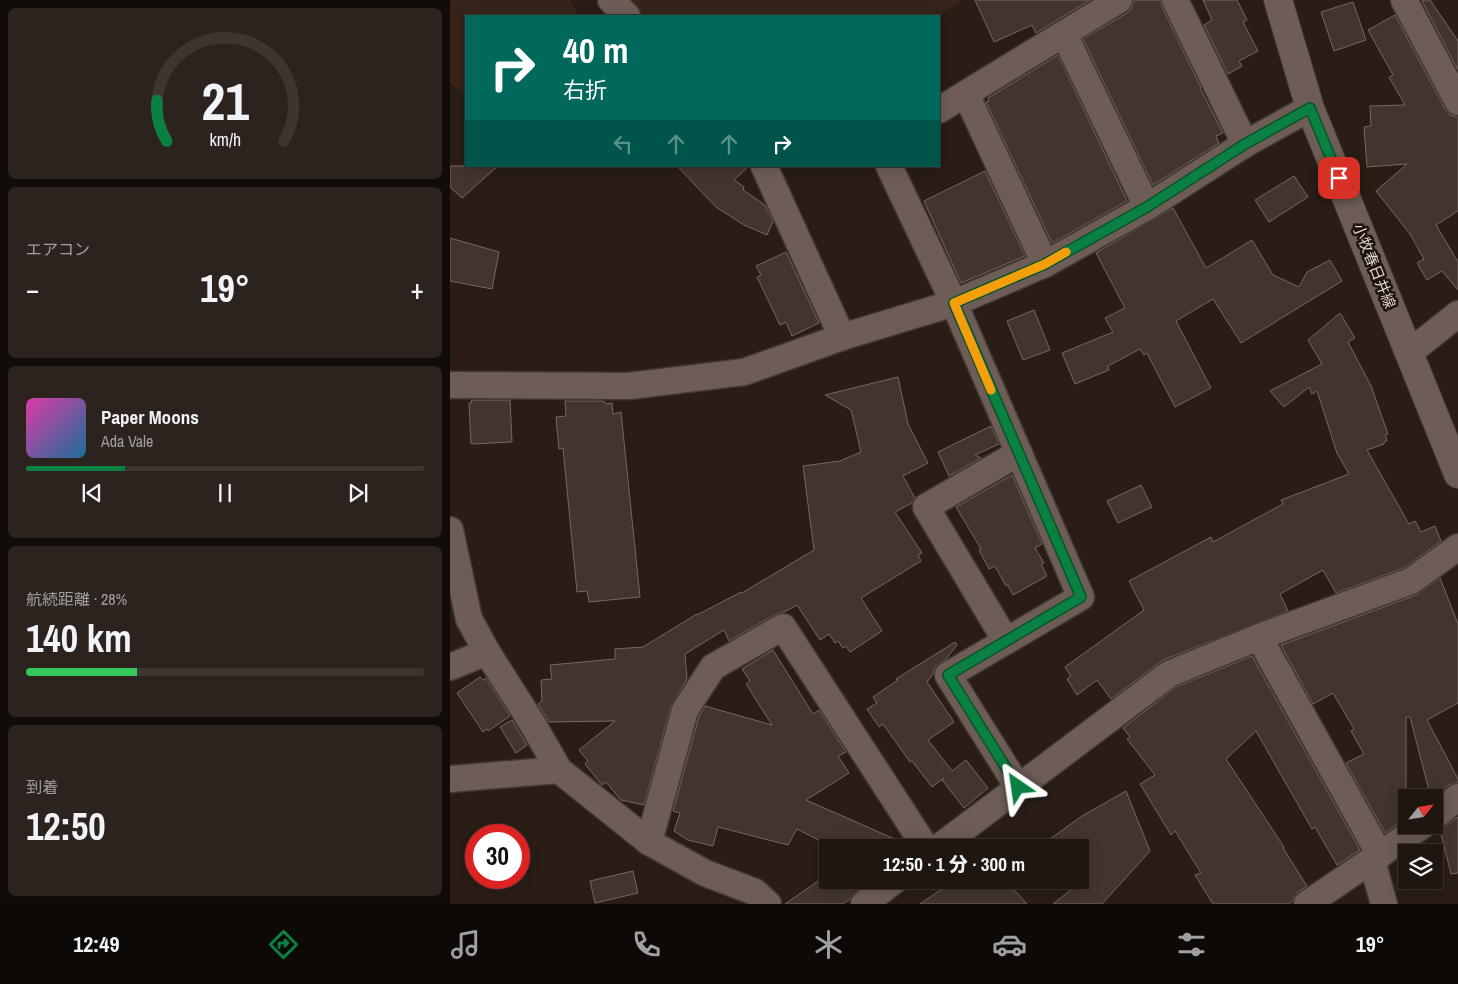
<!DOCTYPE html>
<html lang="ja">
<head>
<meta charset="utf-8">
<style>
  body { margin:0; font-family:"Archivo Narrow","Noto Sans JP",sans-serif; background:#2c231e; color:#f1f3f6; height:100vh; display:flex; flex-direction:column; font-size:19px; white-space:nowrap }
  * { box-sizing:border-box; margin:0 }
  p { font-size:16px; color:#a19f9f }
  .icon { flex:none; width:28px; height:28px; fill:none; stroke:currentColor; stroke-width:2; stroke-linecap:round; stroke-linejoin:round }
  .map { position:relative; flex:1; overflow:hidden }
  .panel { display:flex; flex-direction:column; gap:8px; padding:8px; background:#110c09; width:450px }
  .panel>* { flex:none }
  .guide { position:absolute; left:15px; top:15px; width:475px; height:152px; border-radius:0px; box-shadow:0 2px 12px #0003,0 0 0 1px #3c3530; background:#00695c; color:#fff; overflow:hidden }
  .needle { width:32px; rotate:60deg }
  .fabs { position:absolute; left:948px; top:789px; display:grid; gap:10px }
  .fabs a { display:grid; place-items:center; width:45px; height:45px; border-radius:0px; background:#1f1610; box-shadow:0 2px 12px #0003,0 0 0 1px #3c3530; font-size:25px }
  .speed { position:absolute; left:15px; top:824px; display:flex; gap:10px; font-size:25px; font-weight:700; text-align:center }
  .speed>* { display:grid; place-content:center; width:65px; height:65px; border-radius:50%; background:#1f1610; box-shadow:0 2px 12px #0003,0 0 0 1px #3c3530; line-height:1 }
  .speed .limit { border:8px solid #d22; background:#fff; color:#111 }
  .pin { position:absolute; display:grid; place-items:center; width:42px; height:42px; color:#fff; margin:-21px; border-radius:10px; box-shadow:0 2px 8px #0006 }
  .me { position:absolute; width:55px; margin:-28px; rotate:328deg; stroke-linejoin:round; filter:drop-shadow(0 0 4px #0008) }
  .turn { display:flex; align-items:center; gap:18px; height:105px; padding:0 15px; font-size:22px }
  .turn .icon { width:65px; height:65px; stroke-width:2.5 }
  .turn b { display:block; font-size:35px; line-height:42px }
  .lanes { display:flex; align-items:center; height:48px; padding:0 15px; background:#0003; justify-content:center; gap:25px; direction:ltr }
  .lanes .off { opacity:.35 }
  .big { font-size:38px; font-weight:800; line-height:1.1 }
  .panel .card { flex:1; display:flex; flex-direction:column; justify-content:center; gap:8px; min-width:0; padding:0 18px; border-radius:8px; background:#2c231e }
  .panel .dial { align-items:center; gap:0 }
  .dial svg { height:130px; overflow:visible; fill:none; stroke:#3c3530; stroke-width:7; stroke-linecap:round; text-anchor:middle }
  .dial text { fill:#f1f3f6; stroke:none }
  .song { display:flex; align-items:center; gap:15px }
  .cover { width:60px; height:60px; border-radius:8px; background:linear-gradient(135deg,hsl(320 70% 55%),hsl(200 70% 35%)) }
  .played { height:5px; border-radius:2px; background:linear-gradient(90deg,#0b8043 25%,#3c3530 25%) }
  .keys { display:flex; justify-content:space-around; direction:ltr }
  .heat { display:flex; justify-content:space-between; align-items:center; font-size:28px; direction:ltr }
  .charge { height:8px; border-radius:4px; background:linear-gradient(90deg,#34c759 28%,#3c3530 0) }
  .trip { position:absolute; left:369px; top:839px; width:270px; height:50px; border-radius:0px; background:#1f1610; box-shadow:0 2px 12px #0003,0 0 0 1px #3c3530; font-weight:800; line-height:50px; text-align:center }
  .dock { display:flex; height:80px; justify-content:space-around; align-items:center; background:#0c0906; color:#a19f9f }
  .dock .icon { width:35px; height:35px }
  .dock .selected { color:#0b8043 }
  .dock b { font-size:22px; color:#f1f3f6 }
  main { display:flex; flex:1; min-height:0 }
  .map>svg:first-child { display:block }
  .built { fill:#36231a }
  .building { fill:#43352e; stroke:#776760 }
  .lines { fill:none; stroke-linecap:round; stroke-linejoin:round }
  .street-casing { stroke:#423934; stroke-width:29 }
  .secondary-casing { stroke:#423934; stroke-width:30 }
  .street { stroke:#6d5d56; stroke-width:26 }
  .secondary { stroke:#6d5d56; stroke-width:28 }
  .route-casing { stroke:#07532c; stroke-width:12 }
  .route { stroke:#0b8043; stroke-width:9 }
  .slow { stroke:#f59e0b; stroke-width:9 }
  .labels { text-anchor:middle; stroke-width:5; stroke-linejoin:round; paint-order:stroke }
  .street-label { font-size:15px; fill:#dfd6d1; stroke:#1f130d }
</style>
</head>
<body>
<main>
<section class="panel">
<div class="card dial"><svg viewBox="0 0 100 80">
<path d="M14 69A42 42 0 1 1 86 69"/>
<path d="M14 69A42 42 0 0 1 8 44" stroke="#0b8043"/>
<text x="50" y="56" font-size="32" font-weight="700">21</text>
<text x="50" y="72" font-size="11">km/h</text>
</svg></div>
<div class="card"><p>エアコン</p>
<div class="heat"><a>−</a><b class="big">19°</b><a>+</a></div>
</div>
<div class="card">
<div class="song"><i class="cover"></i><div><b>Paper Moons</b><p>Ada Vale</p></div></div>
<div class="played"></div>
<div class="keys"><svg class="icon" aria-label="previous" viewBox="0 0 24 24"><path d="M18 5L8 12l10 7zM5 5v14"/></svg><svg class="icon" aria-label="pause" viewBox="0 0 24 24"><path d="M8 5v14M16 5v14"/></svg><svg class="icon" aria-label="next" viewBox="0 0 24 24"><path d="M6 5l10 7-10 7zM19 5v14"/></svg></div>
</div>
<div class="card"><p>航続距離 · 28%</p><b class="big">140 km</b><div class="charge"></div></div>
<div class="card"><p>到着</p><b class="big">12:50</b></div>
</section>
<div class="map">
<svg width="1008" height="904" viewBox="0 0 1008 904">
  <rect width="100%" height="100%" fill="#291d16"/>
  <g class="built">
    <polygon points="0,0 120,0 130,16 16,16 16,93 4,87 0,82"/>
    <polygon points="176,0 514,0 488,16 193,16"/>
  </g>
  <g class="building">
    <polygon points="525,0 640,0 586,33 582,25 544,42"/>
    <polygon points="684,0 710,0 712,7 751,88 750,88 773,133 766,136 769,143 703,185 633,39 677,13 682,8"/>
    <polygon points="753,0 787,0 797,20 793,22 808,51 789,61 792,66 778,74 754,25 762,20"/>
    <polygon points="973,0 980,0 1008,41 1008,70 972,1"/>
    <polygon points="903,2 916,40 884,51 871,12"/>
    <polygon points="945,15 995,109 1000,115 1008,117 1008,211 986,225 1008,262 1008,290 992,271 977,280 967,263 974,259 960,234 926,191 957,164 917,167 914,127 921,126 920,106 955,105 939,77 943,75 918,30"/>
    <polygon points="608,55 677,201 602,243 536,102 539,101 538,98"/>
    <polygon points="0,166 48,166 12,198 0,187"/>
    <polygon points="227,166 299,166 284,180 294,187 293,190 315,205 317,209 316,211 319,212 323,221 317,235 294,225 266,207"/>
    <polygon points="535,171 575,256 511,283 474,201"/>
    <polygon points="844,176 858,197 819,222 805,200"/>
    <polygon points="723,208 756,268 802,240 823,275 849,287 857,272 880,260 892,281 791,343 763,299 726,321 761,388 725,407 697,353 694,355 690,349 658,366 659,370 625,384 612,353 663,332 655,318 675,308 646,253"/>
    <polygon points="0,238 49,252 42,289 0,281"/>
    <polygon points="336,252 369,323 342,336 336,322 330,325 307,277 311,275 306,266"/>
    <polygon points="584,310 600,350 573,360 557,321"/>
    <polygon points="890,313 905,338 898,342 921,386 938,434 935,435 937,441 934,442 934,444 917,450 959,524 965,521 971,532 985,526 991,541 954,568 886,593 873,570 830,594 838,611 713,660 661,699 647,680 627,695 617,679 621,676 615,667 694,610 679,581 761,537 763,542 833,504 831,500 899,474 887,453 867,391 862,394 859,387 834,407 820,391 872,364 858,340"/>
    <polygon points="448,377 458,424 478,463 453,476 465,498 462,503 445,512 472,553 468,555 471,561 411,598 432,631 400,652 396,646 393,648 388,641 385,643 379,634 370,640 347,605 334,612 326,614 279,641 274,630 235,654 237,679 221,706 194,805 171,800 156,782 152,785 135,764 138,761 129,750 165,721 99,722 88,704 92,701 91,680 102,679 100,665 165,659 165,649 193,647 247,614 247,615 291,592 292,593 364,550 353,466 390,461 411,452 401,410 375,395"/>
    <polygon points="21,400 60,400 62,442 21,444 19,403 22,403"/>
    <polygon points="115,401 154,401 156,404 162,403 163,414 171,412 190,597 139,602 137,591 127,592 113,448 109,449 106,417 116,416"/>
    <polygon points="541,426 549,444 525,455 531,458 499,476 488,452"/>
    <polygon points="562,475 592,544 585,548 594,563 591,564 597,576 563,595 558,585 556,586 545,566 539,569 529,550 531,549 506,507"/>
    <polygon points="691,485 702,507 668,523 657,501"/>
    <polygon points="990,578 1008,624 1008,703 977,720 1008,779 1008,782 999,785 984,798 981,798 960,717 956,717 956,818 935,833 896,763 914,754 901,731 904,729 883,693 863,704 831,645 966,595"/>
    <polygon points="505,642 507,645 496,659 485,667 483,674 477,682 504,722 478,740 502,771 516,760 538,788 514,808 492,780 494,778 482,787 462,761 460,762 433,724 429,727 417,709 427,703 423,697 448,680 446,679"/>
    <polygon points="323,650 363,714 369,710 396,752 388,756 399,773 356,800 456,844 458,848 384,848 347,829 338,845 268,827 263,846 238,840 224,831 230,813 223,811 249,716 255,706 322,725 296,684 300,681 292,669"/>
    <polygon points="802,656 910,850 887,865 865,827 862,829 806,731 776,759 834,847 833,848 857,886 848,892 844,897 843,901 838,904 763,904 745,875 751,873 725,831 721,835 690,784 705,775 677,739 680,737 673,728 726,687"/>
    <polygon points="30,677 33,680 36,678 60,716 38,731 37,729 33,732 7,693"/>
    <polygon points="62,720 77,745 66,753 50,727"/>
    <polygon points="676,791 700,851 652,904 603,904 627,885 623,880 630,880 630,848 600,848 596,842 632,816"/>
    <polygon points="1008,817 1008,873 1001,874 990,830"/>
    <polygon points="183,871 188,893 145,903 140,881"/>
    <polygon points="378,874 378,880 404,880 410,888 400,899 393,904 335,904"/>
    <polygon points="505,880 555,880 577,904 470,904"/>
  </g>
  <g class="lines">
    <g class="street-casing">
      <g id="street">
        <polyline points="161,0 177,16"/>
        <polyline points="725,0 795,144"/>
        <polyline points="954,0 1008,102"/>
        <polyline points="614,34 697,207"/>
        <polyline points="516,94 595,264"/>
        <polyline points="489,110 669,0"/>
        <polyline points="314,166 392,337"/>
        <polyline points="439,166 504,303 631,597 498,675 568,787"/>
        <polyline points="959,353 1008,314"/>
        <polyline points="0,385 179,386 294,372 392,337 504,303 595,264 697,207 795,144 860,108"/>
        <polyline points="0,530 19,619 37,652 82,723 109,770 199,842 255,873 305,892 318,904"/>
        <polyline points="809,637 930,855"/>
        <polyline points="556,641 476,507 569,453"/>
        <polyline points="0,667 37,652"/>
        <polyline points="0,779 109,770"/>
        <polyline points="984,817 1008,797"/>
        <polyline points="199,842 235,710 263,667 333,627 476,848"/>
        <polyline points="488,848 719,674 809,637 961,581 1008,547"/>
        <polyline points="922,861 934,904"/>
        <polyline points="414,904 445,880"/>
        <polyline points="857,904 973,825"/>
      </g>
    </g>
    <g class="secondary-casing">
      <polyline id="secondary" points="828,0 860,108 1008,474"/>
    </g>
    <use href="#street" class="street"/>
    <use href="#secondary" class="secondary"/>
  </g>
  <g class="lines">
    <g class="route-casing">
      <polyline id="route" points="568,787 498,675 631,597 504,303 595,264 697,207 795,144 860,108 889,178"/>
    </g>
    <use href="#route" class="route"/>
    <polyline class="slow" points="541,390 504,303 595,264 616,252"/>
  </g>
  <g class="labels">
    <g class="street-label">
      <text transform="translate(924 266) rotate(68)" y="5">小牧春日井線</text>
    </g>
  </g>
</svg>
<div class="fabs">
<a><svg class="needle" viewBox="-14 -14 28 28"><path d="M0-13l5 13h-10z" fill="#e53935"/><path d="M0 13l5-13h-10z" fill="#a19f9f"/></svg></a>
<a><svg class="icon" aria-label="layers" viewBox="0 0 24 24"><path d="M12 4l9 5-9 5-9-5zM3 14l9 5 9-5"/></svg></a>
</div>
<div class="speed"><div class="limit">30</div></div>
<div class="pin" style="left:889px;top:178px;background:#d93025"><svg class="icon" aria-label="arrive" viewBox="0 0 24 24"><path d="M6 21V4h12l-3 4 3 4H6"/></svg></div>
<svg class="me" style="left:568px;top:787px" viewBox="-20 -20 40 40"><path d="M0-17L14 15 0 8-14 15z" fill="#0b8043" stroke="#fff" stroke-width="4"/></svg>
<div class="trip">12:50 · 1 分 · 300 m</div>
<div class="guide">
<div class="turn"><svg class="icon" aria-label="right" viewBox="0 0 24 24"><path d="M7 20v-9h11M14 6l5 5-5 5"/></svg><div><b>40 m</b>右折</div></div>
<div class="lanes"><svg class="icon off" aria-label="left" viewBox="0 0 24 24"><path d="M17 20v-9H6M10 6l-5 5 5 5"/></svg><svg class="icon off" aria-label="ahead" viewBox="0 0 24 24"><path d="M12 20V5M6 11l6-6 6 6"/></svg><svg class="icon off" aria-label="ahead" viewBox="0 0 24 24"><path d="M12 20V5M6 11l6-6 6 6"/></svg><svg class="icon" aria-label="right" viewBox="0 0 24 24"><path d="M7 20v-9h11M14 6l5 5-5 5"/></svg></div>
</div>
</div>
</main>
<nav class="dock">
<b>12:49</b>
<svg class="icon selected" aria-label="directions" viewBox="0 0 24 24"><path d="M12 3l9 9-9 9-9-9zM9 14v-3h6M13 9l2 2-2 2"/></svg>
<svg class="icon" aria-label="music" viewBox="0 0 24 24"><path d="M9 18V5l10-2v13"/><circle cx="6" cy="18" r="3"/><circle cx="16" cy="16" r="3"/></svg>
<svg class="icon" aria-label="phone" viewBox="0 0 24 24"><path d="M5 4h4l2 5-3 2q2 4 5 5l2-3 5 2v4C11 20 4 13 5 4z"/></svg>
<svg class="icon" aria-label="climate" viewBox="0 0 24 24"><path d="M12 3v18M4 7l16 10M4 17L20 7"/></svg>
<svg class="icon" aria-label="car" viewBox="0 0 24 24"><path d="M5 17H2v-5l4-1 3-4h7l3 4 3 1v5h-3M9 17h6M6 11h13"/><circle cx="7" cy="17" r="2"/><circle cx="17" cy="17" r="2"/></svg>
<svg class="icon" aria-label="filters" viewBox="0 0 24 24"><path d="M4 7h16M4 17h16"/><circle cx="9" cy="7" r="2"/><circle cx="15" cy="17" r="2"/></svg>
<b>19°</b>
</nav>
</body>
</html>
